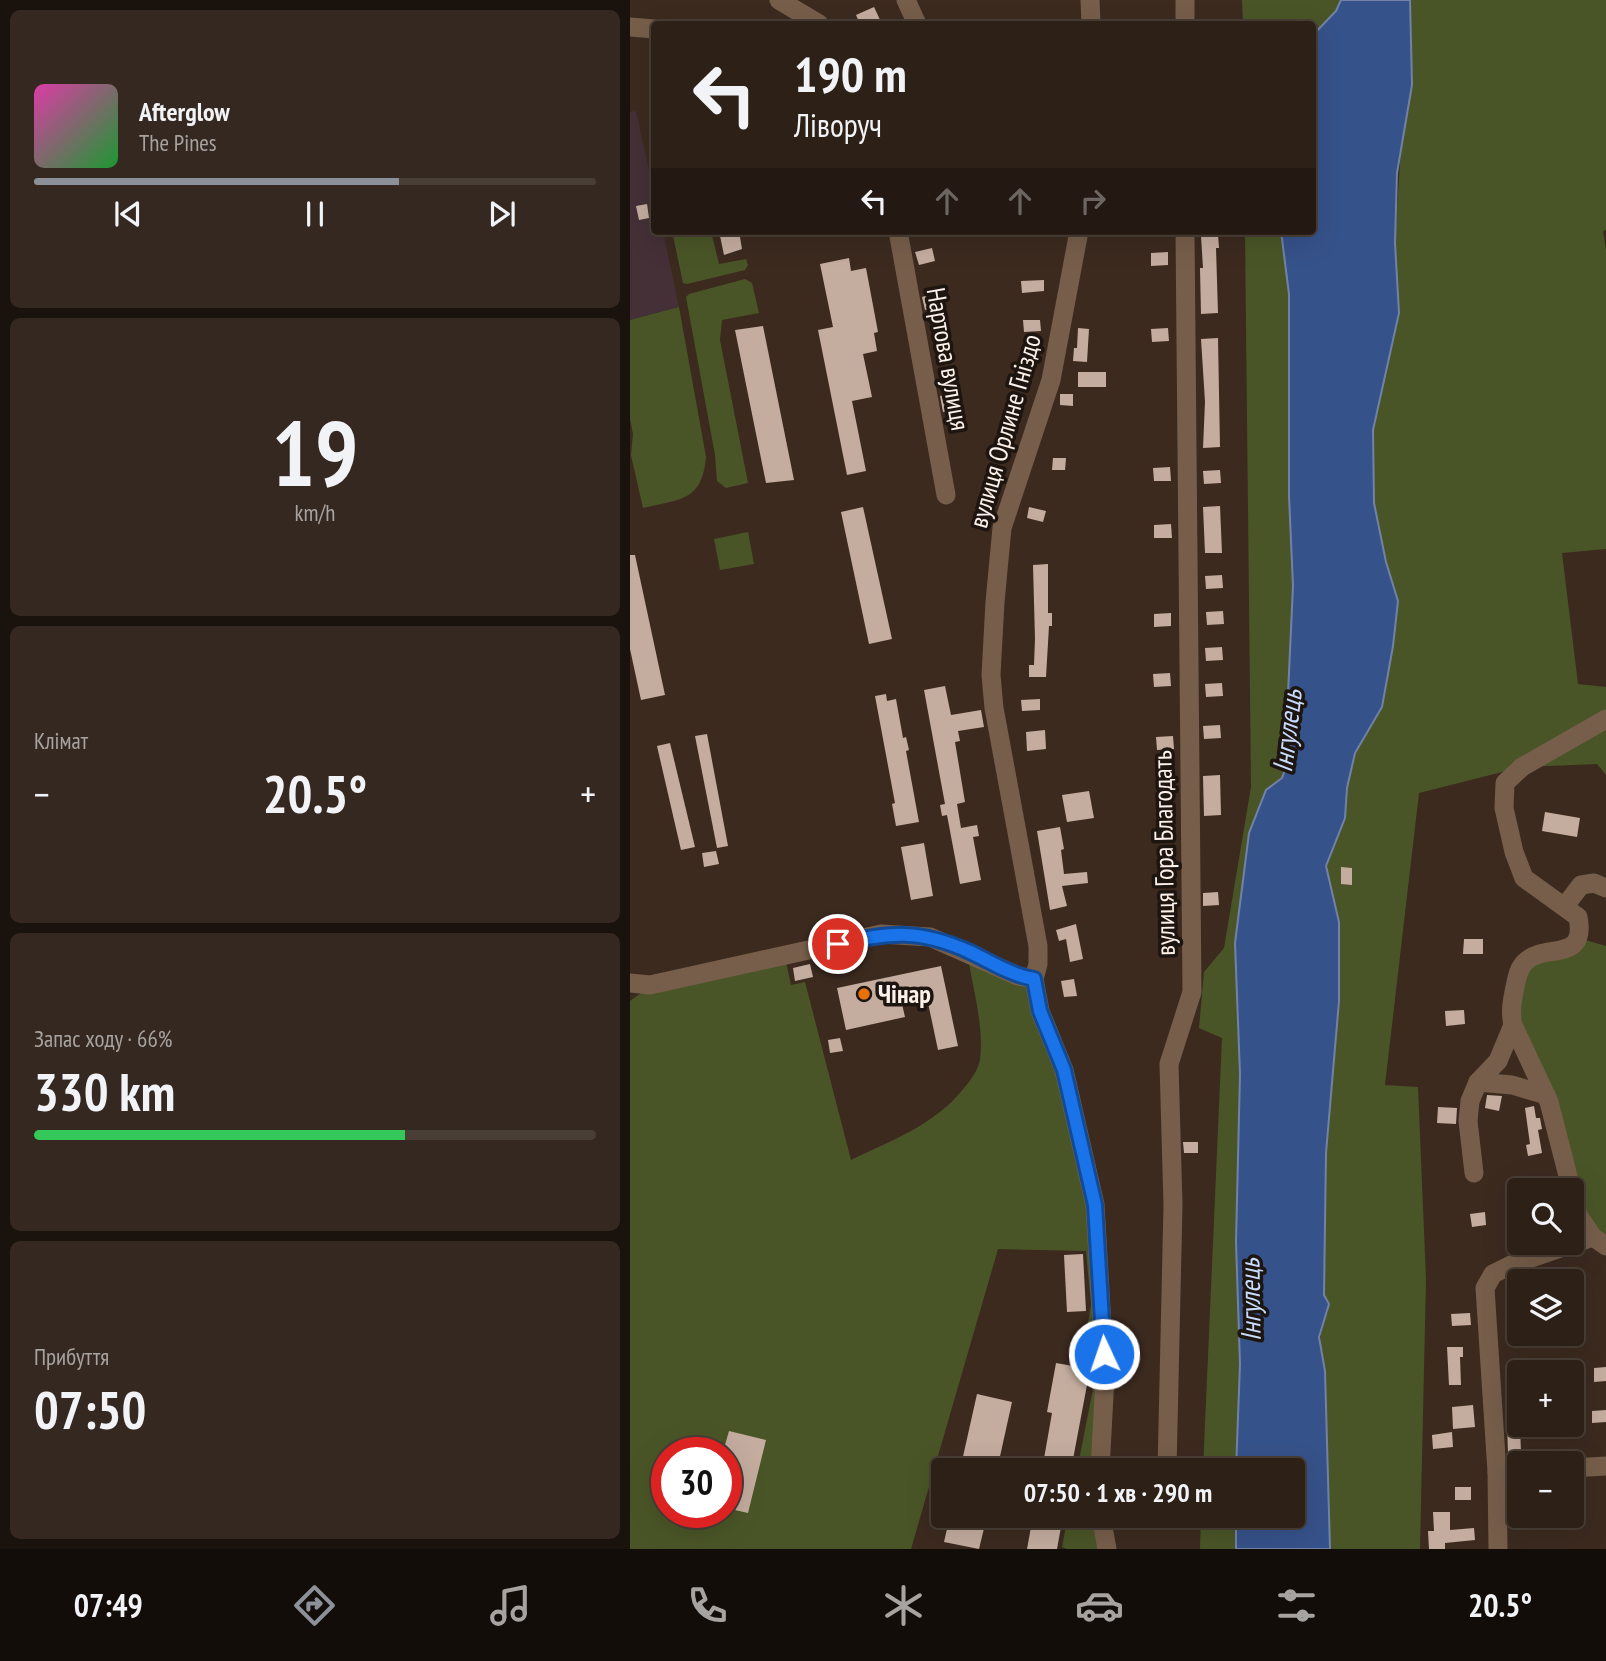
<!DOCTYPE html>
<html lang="uk">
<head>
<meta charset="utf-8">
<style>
  body { margin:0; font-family:"PT Sans Narrow",sans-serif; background:#352820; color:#f1f3f6; height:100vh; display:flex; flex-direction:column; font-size:26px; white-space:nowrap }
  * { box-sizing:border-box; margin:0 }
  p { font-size:23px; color:#a7a3a1 }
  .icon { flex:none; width:38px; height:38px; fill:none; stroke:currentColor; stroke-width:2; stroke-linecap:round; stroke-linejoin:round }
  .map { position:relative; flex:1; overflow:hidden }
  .details { display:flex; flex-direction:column; gap:10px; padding:10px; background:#19120d; width:630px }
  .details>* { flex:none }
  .guide { position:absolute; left:21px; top:21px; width:665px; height:214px; border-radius:7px; box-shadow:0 7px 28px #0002,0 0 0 2px #483e36; background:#2d2017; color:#f1f3f6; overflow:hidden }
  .controls { position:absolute; left:877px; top:1178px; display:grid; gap:14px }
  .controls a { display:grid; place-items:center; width:77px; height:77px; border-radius:7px; background:#2d2017; box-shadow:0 7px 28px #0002,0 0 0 2px #483e36; font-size:35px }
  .speed { position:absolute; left:21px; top:1437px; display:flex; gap:14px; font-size:35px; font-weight:700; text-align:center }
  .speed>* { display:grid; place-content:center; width:91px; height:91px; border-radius:50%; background:#2d2017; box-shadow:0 7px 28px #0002,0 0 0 2px #483e36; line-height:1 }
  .speed .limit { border:10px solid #d22; background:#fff; color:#111 }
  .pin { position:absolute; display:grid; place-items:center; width:60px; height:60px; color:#fff; margin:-30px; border:4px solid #fff; border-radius:50%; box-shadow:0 2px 7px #0007 }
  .me { position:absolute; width:77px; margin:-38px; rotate:357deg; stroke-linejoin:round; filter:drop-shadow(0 0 5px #0008) }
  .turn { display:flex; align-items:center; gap:24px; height:147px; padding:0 28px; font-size:32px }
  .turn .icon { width:91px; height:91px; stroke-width:2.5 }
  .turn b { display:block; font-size:49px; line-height:60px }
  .lanes { display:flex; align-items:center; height:66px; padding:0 28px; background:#0003; justify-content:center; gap:35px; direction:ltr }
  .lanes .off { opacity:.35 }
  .big { font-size:52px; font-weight:600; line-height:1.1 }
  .details .tile { flex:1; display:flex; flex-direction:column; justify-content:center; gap:10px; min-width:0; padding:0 24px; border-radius:10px; background:#352820 }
  .details .dial { align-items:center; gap:0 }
  .dial b { font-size:91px; line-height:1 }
  .song { display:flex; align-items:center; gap:21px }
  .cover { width:84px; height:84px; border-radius:10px; background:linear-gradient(135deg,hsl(320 70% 55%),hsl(130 70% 35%)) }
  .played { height:7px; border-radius:4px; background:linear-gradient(90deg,#8c9099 65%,#483e36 65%) }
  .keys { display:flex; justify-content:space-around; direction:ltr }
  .heat { display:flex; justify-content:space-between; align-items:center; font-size:38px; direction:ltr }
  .charge { height:10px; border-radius:5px; background:linear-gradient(90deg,#34c759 66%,#483e36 0) }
  .trip { position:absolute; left:301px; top:1458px; width:374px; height:70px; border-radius:7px; background:#2d2017; box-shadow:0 7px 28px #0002,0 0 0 2px #483e36; font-weight:600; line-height:70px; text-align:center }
  .menu { display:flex; height:112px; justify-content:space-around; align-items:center; background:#120d09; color:#a7a3a1 }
  .menu .icon { width:49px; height:49px }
  .menu .on { color:#8c9099 }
  .menu b { font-size:32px; color:#f1f3f6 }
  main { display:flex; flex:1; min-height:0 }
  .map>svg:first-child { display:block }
  .education { fill:#443036 }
  .green { fill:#4a5527; fill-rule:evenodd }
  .water { fill:#36528a; stroke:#7282a6; stroke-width:2 }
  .building { fill:#c4ad9f }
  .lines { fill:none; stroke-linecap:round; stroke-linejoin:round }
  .minor { stroke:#765e4a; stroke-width:19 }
  .route-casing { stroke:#114b97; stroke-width:18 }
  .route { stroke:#1a73e8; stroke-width:12 }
  .food-dot { fill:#e8710a; stroke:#1d1510; stroke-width:2.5 }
  .labels { text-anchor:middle; stroke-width:7; stroke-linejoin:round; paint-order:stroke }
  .street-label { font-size:26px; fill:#fdf1e9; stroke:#1d1510 }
  .poi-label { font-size:26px; font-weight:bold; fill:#fdf1e9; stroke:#1d1510; text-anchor:start }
  .water-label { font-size:28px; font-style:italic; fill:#c9dcfe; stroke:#1d1510 }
</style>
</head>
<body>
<main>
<section class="details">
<div class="tile">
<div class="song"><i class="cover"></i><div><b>Afterglow</b><p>The Pines</p></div></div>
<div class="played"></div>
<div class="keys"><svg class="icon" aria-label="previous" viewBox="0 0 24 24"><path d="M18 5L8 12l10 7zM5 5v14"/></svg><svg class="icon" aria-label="pause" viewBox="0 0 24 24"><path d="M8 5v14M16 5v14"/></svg><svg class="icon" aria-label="next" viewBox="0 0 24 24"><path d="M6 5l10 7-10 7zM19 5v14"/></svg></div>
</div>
<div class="tile dial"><b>19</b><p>km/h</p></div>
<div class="tile"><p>Клімат</p>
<div class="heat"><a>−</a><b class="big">20.5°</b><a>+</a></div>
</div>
<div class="tile"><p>Запас ходу · 66%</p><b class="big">330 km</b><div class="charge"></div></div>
<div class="tile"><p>Прибуття</p><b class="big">07:50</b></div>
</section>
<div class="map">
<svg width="976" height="1549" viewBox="0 0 976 1549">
  <rect width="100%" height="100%" fill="#3c2a1f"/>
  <polygon class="education" points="6,111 24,194 24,231 33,231 49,307 0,320 0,112"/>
  <g class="green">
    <polygon points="612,0 711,0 706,11 683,35 682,24 613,24"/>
    <polygon points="780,0 976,0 976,230 973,231 976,250 976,549 932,553 948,684 976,687 976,775 967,764 892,767 789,793 755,1085 788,1087 796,1279 790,1549 700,1549 695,1371 689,1347 693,1320 698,1312 698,1302 694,1295 696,1153 709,1001 709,922 695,866 715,818 717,788 725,753 752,707 763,646 768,601 756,562 744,503 743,430 769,313 765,243"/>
    <polygon points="42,231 81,231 89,264 116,259 118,265 115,270 57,284 53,283"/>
    <polygon points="615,231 651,231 659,294 659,496 663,586 658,694 661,753 652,778 636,790 605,943 610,1074 606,1242 610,1364 606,1470 573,1470 592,1038 569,1028 574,972 594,948 621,787"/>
    <polygon points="115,279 122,283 129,313 92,320 90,340 118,483 96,488 87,481 85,455 56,297 59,294"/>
    <path d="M 49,307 L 76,457 C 72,502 50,499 13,508 L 1,455 L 3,434 L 0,419 L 0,320 Z"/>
    <polygon points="118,532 124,564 90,570 84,539"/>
    <polygon points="948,938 976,946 976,1246 963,1237 883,999 889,972"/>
    <path d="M 156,962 L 161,985 L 175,982 L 221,1160 C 262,1140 305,1125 334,1088 C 341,1080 348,1070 350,1060 C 354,1028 344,993 339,963 L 404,979 L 465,1205 L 470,1470 L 447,1470 L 467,1369 L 451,1365 L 461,1305 L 456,1251 L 368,1249 L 281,1549 L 0,1549 L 0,1001 L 11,993 ZM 37,1452 L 96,1452 L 96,1512 L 37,1512 Z"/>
    <polygon points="438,1516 471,1516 477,1549 437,1549 432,1547"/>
    <polygon points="571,1516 606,1516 606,1549 570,1549"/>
  </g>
  <polygon class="water" points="711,0 780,0 782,85 767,173 765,243 769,313 743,430 744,503 756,562 768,601 763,646 752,707 725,753 717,788 715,818 696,866 709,922 709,1001 696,1153 694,1295 699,1304 689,1337 695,1371 700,1549 606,1549 606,1516 663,1516 663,1470 606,1470 610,1364 606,1242 610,1074 605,943 619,833 636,790 652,778 661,753 658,694 663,586 659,496 659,294 651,231 682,231 683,35 706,11"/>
  <g class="building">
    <polygon points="244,7 252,24 230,24 226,15"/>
    <polygon points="17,204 19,218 9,220 6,206"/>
    <polygon points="89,231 109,231 112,249 94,255"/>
    <polygon points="588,235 589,248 586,248 588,313 571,314 570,268 573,268 571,236"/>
    <polygon points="302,248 305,261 289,265 285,252"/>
    <polygon points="538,252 538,265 521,266 521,253"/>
    <polygon points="219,258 221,271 236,268 248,332 244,333 247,351 233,354 242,397 222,401 236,471 217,475 188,330 203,327 190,264"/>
    <polygon points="414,280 414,291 392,293 391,281"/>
    <polygon points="305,293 308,307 295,310 292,297"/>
    <polygon points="393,320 410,320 411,331 394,332"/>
    <polygon points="133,326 164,480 136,483 105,330"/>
    <polygon points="448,328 459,329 457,362 443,361 444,348 447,348"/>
    <polygon points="538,328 539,341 522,342 521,329"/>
    <polygon points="588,338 590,447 573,448 575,402 571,339"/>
    <rect x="448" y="372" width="28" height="15"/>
    <polygon points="320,394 323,410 313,412 310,396"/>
    <polygon points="430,394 443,394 443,406 430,405"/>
    <rect x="371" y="425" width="14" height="14"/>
    <polygon points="423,458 436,458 435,470 422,470"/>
    <polygon points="540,467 541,481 524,481 523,468"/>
    <polygon points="590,470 591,483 574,484 573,471"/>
    <polygon points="590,506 592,553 575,553 573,507"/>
    <polygon points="233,507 262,639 239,644 211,512"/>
    <polygon points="399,507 416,511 413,522 397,518"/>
    <polygon points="541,524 542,538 524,538 524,525"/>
    <polygon points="0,555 5,555 35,695 11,700 0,649"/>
    <polygon points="418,564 418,613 422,613 422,626 419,626 416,677 399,677 399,665 404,665 405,639 403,565"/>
    <polygon points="592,575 593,588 576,589 575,576"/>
    <polygon points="593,611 594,624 577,625 576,612"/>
    <polygon points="541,613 541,626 524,627 524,614"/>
    <polygon points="592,647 593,660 576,661 575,648"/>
    <polygon points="540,673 541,686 524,687 523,674"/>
    <polygon points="592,683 593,696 576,697 575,684"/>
    <polygon points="315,686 321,715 351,710 354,727 328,731 330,741 325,742 335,802 327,804 331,828 347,825 349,836 343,837 351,880 330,884 317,815 312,816 310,805 315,804 294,690"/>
    <polygon points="256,694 257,701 266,699 273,738 276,737 279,750 276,751 289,822 266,826 262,804 265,803 245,696"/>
    <polygon points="410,699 410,710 392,711 391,700"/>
    <polygon points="590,725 591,738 574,739 573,726"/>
    <polygon points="415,730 416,749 397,751 396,732"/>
    <polygon points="77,734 98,846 87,848 65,736"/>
    <polygon points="543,736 544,749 527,750 526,737"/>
    <polygon points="40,743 65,847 51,850 27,746"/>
    <polygon points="590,775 591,815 574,816 573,776"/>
    <polygon points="459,791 464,818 437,822 432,795"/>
    <polygon points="915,812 950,818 947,837 912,831"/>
    <polygon points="430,827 434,849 431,850 434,874 457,872 458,883 432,886 437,906 420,910 407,831"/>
    <polygon points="294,843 303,896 281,900 271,847"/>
    <polygon points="86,851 89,864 74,867 72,853"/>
    <polygon points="711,867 722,868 722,885 711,884"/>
    <polygon points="588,892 589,905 573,906 573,893"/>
    <polygon points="446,924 453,959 440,962 436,939 429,941 426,930"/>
    <polygon points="834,939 853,939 853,954 833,954"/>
    <polygon points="180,964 183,977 165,981 163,968"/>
    <polygon points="311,966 328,1046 308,1050 297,998 272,1004 275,1017 216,1030 207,988"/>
    <polygon points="444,979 447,996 434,997 431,981"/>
    <polygon points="834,1010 835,1024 816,1026 815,1011"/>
    <polygon points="210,1038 213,1051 200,1053 198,1040"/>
    <polygon points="857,1095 872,1096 869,1111 855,1108"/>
    <polygon points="904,1106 906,1118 910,1118 912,1129 908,1130 912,1153 898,1156 896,1145 900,1144 895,1108"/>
    <polygon points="808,1107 827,1108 826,1124 807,1123"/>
    <polygon points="553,1142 568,1142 568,1153 554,1153"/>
    <polygon points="855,1212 856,1225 842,1227 840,1214"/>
    <polygon points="453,1254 456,1311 437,1312 434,1255"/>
    <polygon points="840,1313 841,1325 822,1326 821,1314"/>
    <polygon points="817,1347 833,1347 833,1357 830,1357 831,1385 819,1385"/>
    <polygon points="426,1363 460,1369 441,1470 412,1470 422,1413 417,1412"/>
    <polygon points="976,1367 976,1381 964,1382 964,1368"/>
    <polygon points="347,1394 382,1402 367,1470 330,1470"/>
    <polygon points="843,1405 845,1427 823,1429 822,1407"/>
    <polygon points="976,1410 976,1422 962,1423 962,1411"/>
    <polygon points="877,1426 890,1426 891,1453 878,1453"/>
    <polygon points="99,1431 136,1440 118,1513 96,1508 96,1452 93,1452"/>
    <polygon points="822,1432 823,1447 803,1449 802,1435"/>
    <rect x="825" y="1487" width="16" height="13"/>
    <polygon points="803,1512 820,1512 820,1530 844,1528 845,1540 815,1543 815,1549 799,1549 798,1531 804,1531"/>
    <polygon points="320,1516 357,1516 349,1549 314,1542"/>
    <polygon points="403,1516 433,1516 427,1549 397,1549"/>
  </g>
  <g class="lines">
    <g class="minor">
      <polyline points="149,0 189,24"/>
      <polyline points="276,0 287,24"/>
      <polyline points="460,0 461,24"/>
      <polyline points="555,0 555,24"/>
      <polyline points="0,27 24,29"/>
      <polyline points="268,231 316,495"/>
      <polyline points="449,231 421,380 372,528 365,602 361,675 364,708 408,946 408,964 404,979 410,1011 434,1070 465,1205 475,1377 470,1470"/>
      <path d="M 976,719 L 892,767 L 875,783 L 874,808 L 884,852 L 894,878 L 948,917 C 957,964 915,942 895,962 C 888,969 887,978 885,987 C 882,1001 880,1012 883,1025 L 919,1102 L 948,1215 L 963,1237 L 976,1246"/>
      <polyline points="935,906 951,885 964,883 976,888"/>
      <polyline points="0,983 20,985 251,934 300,937 388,976 404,979"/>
      <polyline points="848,1082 882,1085 916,1095"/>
      <polyline points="844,1173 838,1121 840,1101 848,1082 868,1061 883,1025"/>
      <polyline points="942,1468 976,1466"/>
      <polyline points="537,1470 543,1205 539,1064 562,992 555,231"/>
      <polyline points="867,1472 889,1470"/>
      <polyline points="471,1516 477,1549"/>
      <polyline points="868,1549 867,1472 855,1288 863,1274 881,1265 963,1237"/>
    </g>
  </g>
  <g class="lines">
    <g class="route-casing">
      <path id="route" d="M 208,944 C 260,932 290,929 340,952 C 361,962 381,975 404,979 L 410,1011 L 434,1070 L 465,1205 L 474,1354"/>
    </g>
    <use href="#route" class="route"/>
  </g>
  <circle class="food-dot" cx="234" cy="994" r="7"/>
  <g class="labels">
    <g class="street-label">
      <text transform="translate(318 359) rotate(80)" y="9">Нартова вулиця</text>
      <text transform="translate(375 431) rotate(-74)" y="9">вулиця Орлине Гніздо</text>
      <text transform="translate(534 853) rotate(-91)" y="9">вулиця Гора Благодать</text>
    </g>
    <g class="poi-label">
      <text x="248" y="1003">Чінар</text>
    </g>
    <g class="water-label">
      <text transform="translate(657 731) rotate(-83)" y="10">Інгулець</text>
      <text transform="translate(620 1300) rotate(-91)" y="10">Інгулець</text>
    </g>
  </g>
</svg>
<div class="controls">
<a><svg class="icon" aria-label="search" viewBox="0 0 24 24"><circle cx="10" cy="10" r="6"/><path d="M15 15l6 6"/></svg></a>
<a><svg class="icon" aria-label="layers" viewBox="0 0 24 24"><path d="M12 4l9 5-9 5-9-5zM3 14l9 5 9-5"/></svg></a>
<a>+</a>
<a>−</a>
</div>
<div class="speed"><div class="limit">30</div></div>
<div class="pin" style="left:208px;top:944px;background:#d93025"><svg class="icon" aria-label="arrive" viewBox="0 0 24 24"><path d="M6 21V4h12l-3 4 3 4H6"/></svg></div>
<svg class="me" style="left:474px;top:1354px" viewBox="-20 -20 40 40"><circle r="17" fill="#1a73e8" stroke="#fff" stroke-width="3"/><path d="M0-11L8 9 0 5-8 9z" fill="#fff"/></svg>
<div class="trip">07:50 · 1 хв · 290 m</div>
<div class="guide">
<div class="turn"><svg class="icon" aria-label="left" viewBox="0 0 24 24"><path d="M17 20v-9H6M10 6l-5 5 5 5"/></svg><div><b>190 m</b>Ліворуч</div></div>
<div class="lanes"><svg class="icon" aria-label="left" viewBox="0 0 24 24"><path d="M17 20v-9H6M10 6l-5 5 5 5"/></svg><svg class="icon off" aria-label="ahead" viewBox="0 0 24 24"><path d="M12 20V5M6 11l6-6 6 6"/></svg><svg class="icon off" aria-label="ahead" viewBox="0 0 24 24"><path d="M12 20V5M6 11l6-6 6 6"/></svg><svg class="icon off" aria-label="right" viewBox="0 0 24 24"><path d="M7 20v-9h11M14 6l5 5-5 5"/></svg></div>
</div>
</div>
</main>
<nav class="menu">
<b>07:49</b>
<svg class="icon on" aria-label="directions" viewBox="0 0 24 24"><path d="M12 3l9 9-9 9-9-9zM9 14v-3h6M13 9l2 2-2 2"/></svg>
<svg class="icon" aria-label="music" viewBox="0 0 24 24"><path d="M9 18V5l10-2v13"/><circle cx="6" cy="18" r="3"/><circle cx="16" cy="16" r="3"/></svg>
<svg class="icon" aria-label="phone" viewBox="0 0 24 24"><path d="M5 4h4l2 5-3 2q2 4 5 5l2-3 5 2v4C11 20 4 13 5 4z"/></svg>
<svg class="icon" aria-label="climate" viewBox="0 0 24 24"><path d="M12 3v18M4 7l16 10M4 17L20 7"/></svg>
<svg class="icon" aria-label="car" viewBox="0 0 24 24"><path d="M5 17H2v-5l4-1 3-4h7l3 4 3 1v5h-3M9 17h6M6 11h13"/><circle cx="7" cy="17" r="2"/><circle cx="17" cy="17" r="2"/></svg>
<svg class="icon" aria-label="filters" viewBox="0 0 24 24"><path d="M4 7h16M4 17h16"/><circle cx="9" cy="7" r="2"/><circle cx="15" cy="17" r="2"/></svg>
<b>20.5°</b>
</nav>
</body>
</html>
